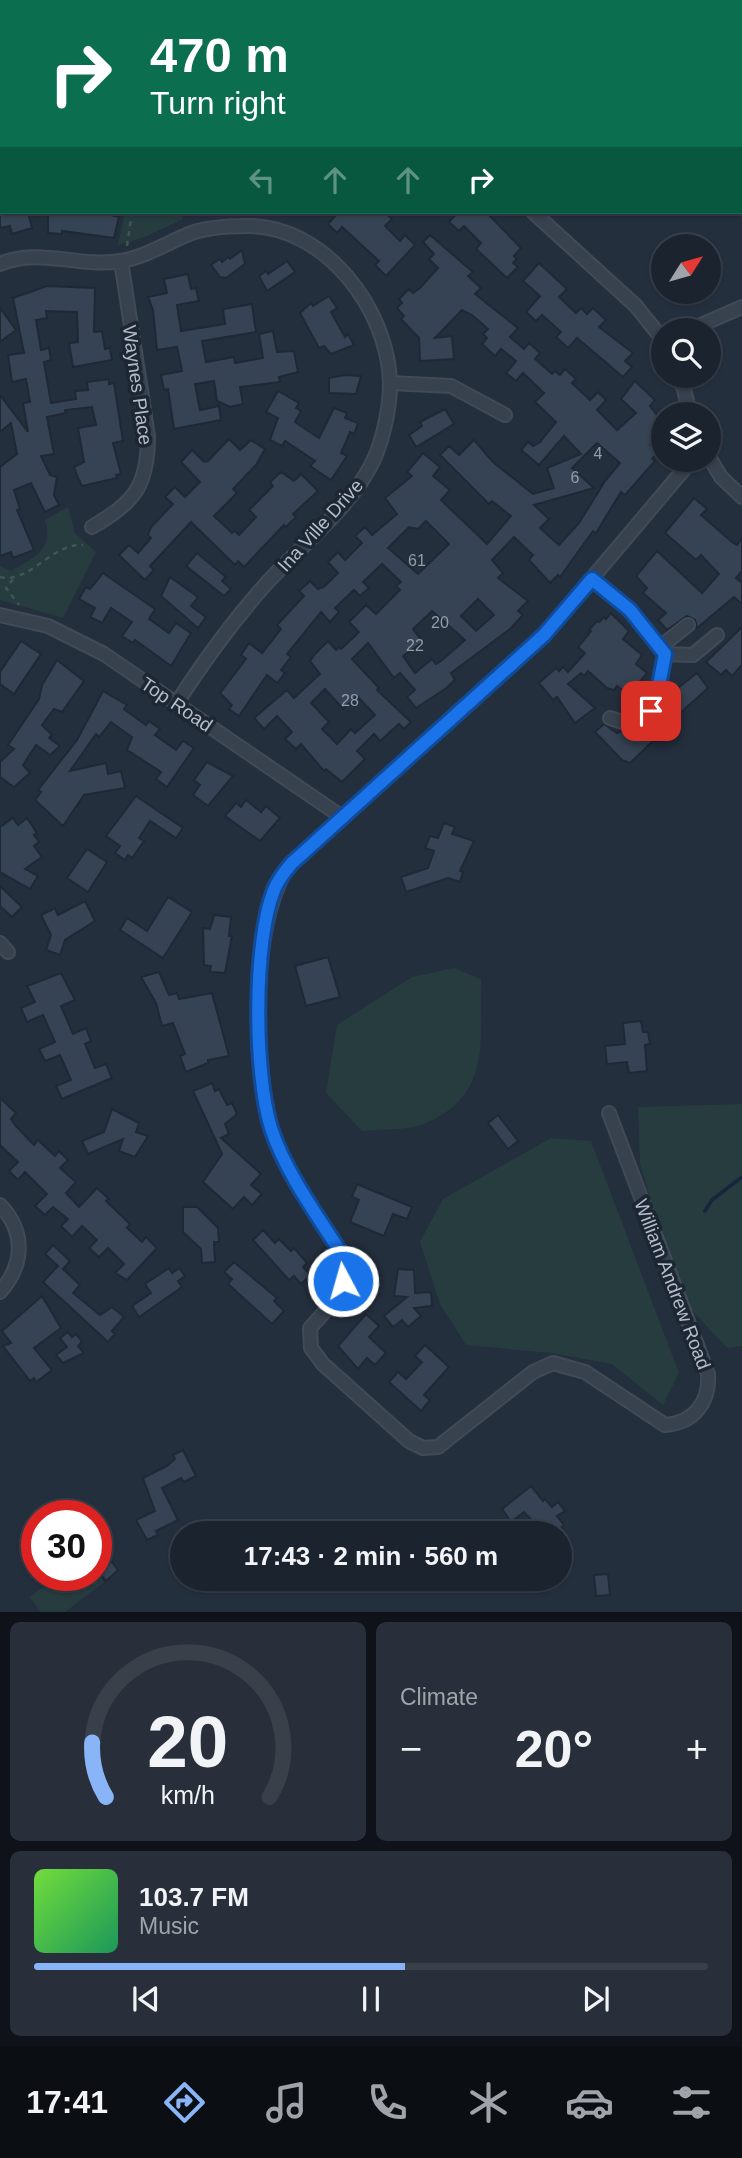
<!DOCTYPE html>
<html lang="en">
<head>
<meta charset="utf-8">
<style>
  body { margin:0; font-family:Helvetica,sans-serif; background:#282f3a; color:#f1f3f6; height:100vh; display:flex; flex-direction:column; font-size:26px; white-space:nowrap }
  * { box-sizing:border-box; margin:0 }
  p { font-size:23px; color:#a0a4aa }
  .icon { flex:none; width:38px; height:38px; fill:none; stroke:currentColor; stroke-width:2; stroke-linecap:round; stroke-linejoin:round }
  .map { position:relative; height:1612px; overflow:hidden }
  .sheet { display:flex; flex-direction:column; gap:10px; padding:10px; background:#0f1319; flex:1 }
  .sheet>* { flex:none }
  .hud { position:absolute; left:0px; top:0px; width:742px; height:214px; box-shadow:0 2px 5px #0004,0 0 0 2px #39404a; background:#0b6e4f; color:#fff; overflow:hidden }
  .needle { width:46px; rotate:53deg }
  .fabs { position:absolute; left:651px; top:234px; display:grid; gap:14px }
  .fabs a { display:grid; place-items:center; width:70px; height:70px; border-radius:50%; background:#1b232e; box-shadow:0 2px 5px #0004,0 0 0 2px #39404a; font-size:35px }
  .speed { position:absolute; left:21px; top:1500px; display:flex; gap:14px; font-size:35px; font-weight:700; text-align:center }
  .speed>* { display:grid; place-content:center; width:91px; height:91px; border-radius:50%; background:#1b232e; box-shadow:0 2px 5px #0004,0 0 0 2px #39404a; line-height:1 }
  .speed .limit { border:10px solid #d22; background:#fff; color:#111 }
  .pin { position:absolute; display:grid; place-items:center; width:60px; height:60px; color:#fff; margin:-30px; border-radius:14px; box-shadow:0 4px 10px #0006 }
  .me { position:absolute; width:77px; margin:-38px; rotate:354deg; stroke-linejoin:round; filter:drop-shadow(0 0 5px #0008) }
  .turn { display:flex; align-items:center; gap:24px; height:147px; padding:0 35px; font-size:32px }
  .turn .icon { width:91px; height:91px; stroke-width:2.5 }
  .turn b { display:block; font-size:49px; line-height:60px }
  .lanes { display:flex; align-items:center; height:66px; padding:0 35px; background:#0003; justify-content:center; gap:35px; direction:ltr }
  .lanes .off { opacity:.35 }
  .big { font-size:52px; font-weight:800; line-height:1.1 }
  .sheet .widget { flex:1; display:flex; flex-direction:column; justify-content:center; gap:10px; min-width:0; padding:0 24px; border-radius:10px; background:#282f3a }
  .sheet .dial { align-items:center; gap:0 }
  .dial svg { height:182px; overflow:visible; fill:none; stroke:#39404a; stroke-width:7; stroke-linecap:round; text-anchor:middle }
  .dial text { fill:#f1f3f6; stroke:none }
  .song { display:flex; align-items:center; gap:21px }
  .cover { width:84px; height:84px; border-radius:10px; background:linear-gradient(135deg,hsl(100 70% 55%),hsl(150 70% 35%)) }
  .played { height:7px; border-radius:4px; background:linear-gradient(90deg,#8ab4f8 55%,#39404a 55%) }
  .keys { display:flex; justify-content:space-around; direction:ltr }
  .heat { display:flex; justify-content:space-between; align-items:center; font-size:38px; direction:ltr }
  .sheet .tiles { flex:1; display:grid; gap:10px; grid-template-columns:1fr 1fr }
  .widget:last-child { grid-column:span 2 }
  .trip { position:absolute; left:170px; top:1521px; width:402px; height:70px; border-radius:35px; background:#1b232e; box-shadow:0 2px 5px #0004,0 0 0 2px #39404a; font-weight:800; line-height:70px; text-align:center }
  .tab-bar { display:flex; height:112px; justify-content:space-around; align-items:center; background:#0b0e12; color:#a0a4aa }
  .tab-bar .icon { width:49px; height:49px }
  .tab-bar .current { color:#8ab4f8 }
  .tab-bar b { font-size:32px; color:#f1f3f6 }
  .map>svg:first-child { display:block }
  .green { fill:#263c3f }
  .lines { fill:none; stroke-linecap:round; stroke-linejoin:round }
  .stream { stroke:#17263c; stroke-width:3.5 }
  .building { fill:#364354; stroke:#1f2835; stroke-width:2; fill-rule:evenodd }
  .minor-casing { stroke:#414a57; stroke-width:16 }
  .path { stroke:#3f5557; stroke-width:2.5; stroke-dasharray:5 5; stroke-linecap:butt }
  .minor { stroke:#38414e; stroke-width:12 }
  .route-casing { stroke:#114b97; stroke-width:18 }
  .route { stroke:#1a73e8; stroke-width:12 }
  .labels { text-anchor:middle; stroke-width:7; stroke-linejoin:round; paint-order:stroke }
  .number-label { font-size:16px; fill:#929caa }
  .street-label { font-size:19px; fill:#b4bcc9; stroke:#1d2633 }
</style>
</head>
<body>
<div class="map">
<svg width="742" height="1612" viewBox="0 0 742 1612">
  <rect width="100%" height="100%" fill="#242f3e"/>
  <g class="green">
    <polygon points="125,212 181,212 183,219 145,237 118,245"/>
    <path d="M 68,507 L 75,533 L 96,552 L 63,618 L 0,600 L 0,566 L 11,571 C 33,558 55,549 45,520 Z"/>
    <path d="M 454,968 L 481,979 C 480,1039 492,1095 426,1123 C 409,1131 381,1129 362,1131 L 326,1093 L 337,1025 L 412,977 Z"/>
    <polygon points="742,1104 742,1346 727,1348 679,1296 640,1164 638,1107"/>
    <polygon points="551,1138 591,1141 679,1373 663,1405 612,1364 552,1353 466,1345 440,1304 420,1242 443,1199"/>
    <polygon points="96,1571 104,1582 65,1612 41,1612 30,1597 59,1575 96,1575"/>
  </g>
  <g class="lines">
    <g class="stream">
      <polyline points="0,130 2,130"/>
      <polyline points="705,1211 712,1200 742,1177"/>
    </g>
  </g>
  <g class="building">
    <polygon points="0,212 28,212 32,228 12,234 10,226 0,228"/>
    <polygon points="48,212 101,212 119,217 114,238 62,231 62,234 48,233"/>
    <polygon points="339,212 384,212 392,219 385,226 400,241 405,235 415,245 386,276 375,265 379,261 342,227 337,233 328,224"/>
    <polygon points="458,212 486,212 521,248 514,256 517,259 513,263 518,267 507,278 476,249 481,243 464,226 459,231 449,222"/>
    <path d="M 430,235 L 473,272 L 468,276 L 481,288 L 475,294 L 518,328 L 510,337 L 524,349 L 529,343 L 540,353 L 535,359 L 552,374 L 555,371 L 560,375 L 565,369 L 576,379 L 572,383 L 590,400 L 598,392 L 606,400 L 597,410 L 617,430 L 636,413 L 621,399 L 635,381 L 655,400 L 650,406 L 663,423 L 663,431 L 650,445 L 658,452 L 652,459 L 655,461 L 625,495 L 621,492 L 596,533 L 593,531 L 560,577 L 558,575 L 550,583 L 529,560 L 533,555 L 514,537 L 492,560 L 503,573 L 498,578 L 528,601 L 518,611 L 523,615 L 510,629 L 451,673 L 455,680 L 445,689 L 416,708 L 407,697 L 415,690 L 400,673 L 394,678 L 368,643 L 352,659 L 379,688 L 377,690 L 411,722 L 404,729 L 399,724 L 380,741 L 374,734 L 357,751 L 365,759 L 342,782 L 326,769 L 324,771 L 301,744 L 296,749 L 285,739 L 292,732 L 277,716 L 264,729 L 254,718 L 287,690 L 294,698 L 320,674 L 310,661 L 315,654 L 328,641 L 336,650 L 339,647 L 341,649 L 359,632 L 349,622 L 366,605 L 376,614 L 400,590 L 396,586 L 401,582 L 382,564 L 363,582 L 369,588 L 360,596 L 354,590 L 335,608 L 339,612 L 330,622 L 321,612 L 287,654 L 291,657 L 281,670 L 285,673 L 277,683 L 267,675 L 239,716 L 229,709 L 232,705 L 220,693 L 246,659 L 241,655 L 249,643 L 262,653 L 281,629 L 277,625 L 304,596 L 299,591 L 310,581 L 318,589 L 324,587 L 338,573 L 328,562 L 338,552 L 345,560 L 362,543 L 355,536 L 365,527 L 372,535 L 397,514 L 385,498 L 412,476 L 407,472 L 423,453 L 440,467 L 433,476 L 450,490 L 441,500 L 487,544 L 511,516 L 492,501 L 489,504 L 440,455 L 449,446 L 459,455 L 474,440 L 493,462 L 533,494 L 554,488 L 547,468 L 581,454 L 564,436 L 539,465 L 521,450 L 528,442 L 533,446 L 540,442 L 556,422 L 535,402 L 544,393 L 523,373 L 516,381 L 506,373 L 516,361 L 501,349 L 495,356 L 482,344 L 487,338 L 483,334 L 488,329 L 472,315 L 462,310 L 435,338 L 452,336 L 454,359 L 420,361 L 419,338 L 401,319 L 404,316 L 397,308 L 402,303 L 399,299 L 409,289 L 413,293 L 420,288 L 438,268 L 429,259 L 434,254 L 423,242 ZM 597,443 L 620,463 L 600,487 L 602,486 L 579,523 L 559,545 L 540,528 L 549,519 L 534,505 L 594,488 L 572,468 ZM 426,521 L 449,544 L 418,574 L 388,548 L 409,527 L 418,529 ZM 478,599 L 494,615 L 476,631 L 461,616 ZM 432,611 L 465,640 L 441,661 L 436,664 L 432,659 L 415,673 L 403,656 L 423,642 L 413,629 ZM 325,689 L 343,709 L 357,696 L 375,715 L 355,733 L 351,729 L 337,744 L 322,729 L 329,722 L 311,703 Z"/>
    <polygon points="242,250 245,264 226,278 220,277 211,265 220,259 222,262 228,257 230,259"/>
    <polygon points="287,261 295,272 267,291 259,276 266,271 268,274"/>
    <polygon points="539,263 567,289 559,297 576,313 581,308 587,314 593,308 606,320 599,327 633,353 625,361 632,367 623,377 577,338 568,348 556,337 561,332 542,315 536,321 526,312 540,296 523,281"/>
    <polygon points="188,274 191,289 196,288 199,301 177,305 181,331 225,324 223,309 252,304 256,332 202,341 206,362 234,357 235,363 263,358 259,334 273,331 277,352 294,351 298,372 279,377 280,382 240,387 243,404 230,407 217,401 214,381 195,384 200,410 219,406 221,420 174,429 168,389 164,390 161,375 182,371 177,347 157,350 153,310 148,297 167,293 164,279"/>
    <polygon points="47,286 95,288 94,332 102,331 105,349 110,348 112,360 73,367 69,343 78,342 77,312 46,311 47,318 36,320 41,350 49,348 51,360 44,362 51,403 76,399 75,391 88,390 87,382 109,379 109,384 114,383 123,441 113,443 121,474 116,475 117,478 82,486 78,478 74,467 84,462 78,428 96,425 92,407 65,410 66,413 47,417 54,454 41,456 50,475 57,477 54,495 59,505 45,512 31,483 14,490 20,509 17,510 34,550 13,558 11,552 0,556 0,467 17,454 11,423 0,432 0,395 28,432 23,403 30,402 26,379 12,382 8,355 24,353 13,298"/>
    <polygon points="329,296 337,308 331,312 345,337 348,334 354,345 331,354 324,346 319,348 300,313 311,303 313,306"/>
    <polygon points="0,308 16,330 0,342"/>
    <polygon points="345,375 361,376 356,394 329,393 329,378"/>
    <polygon points="278,391 299,403 296,408 301,411 295,422 319,438 334,408 347,413 345,418 358,423 354,434 350,432 341,453 347,456 331,480 310,466 315,461 285,441 282,446 270,440 278,418 266,412"/>
    <polygon points="445,409 454,424 416,447 409,435 422,426 420,422"/>
    <polygon points="229,439 240,450 251,440 265,449 256,465 233,489 237,493 214,516 232,533 235,531 239,535 256,517 249,510 273,486 270,482 281,472 294,481 301,474 318,491 293,514 296,517 286,527 284,525 244,567 238,561 235,565 191,522 150,566 154,570 145,580 119,555 129,545 138,553 151,538 148,535 151,527 173,504 165,497 175,487 185,497 200,482 181,462 192,450 204,462 208,461"/>
    <polygon points="694,498 707,509 701,515 732,542 737,545 742,539 742,571 736,578 742,583 742,604 734,597 697,628 695,620 687,616 667,630 658,620 666,613 643,593 647,588 636,576 657,551 702,593 719,574 701,555 696,560 665,533"/>
    <polygon points="197,553 226,577 222,581 231,589 224,596 186,566"/>
    <polygon points="103,573 155,609 149,619 169,633 176,623 191,633 171,666 135,640 133,643 122,636 132,622 111,608 102,623 90,617 95,608 79,599 86,587 90,589"/>
    <polygon points="170,577 198,597 191,606 206,617 198,628 161,596"/>
    <polygon points="611,613 629,631 623,639 642,655 636,664 647,673 629,695 617,686 614,690 607,688 588,671 584,676 581,673 568,684 595,708 575,723 557,697 553,700 539,683 556,668 559,671 563,667 568,672 585,653 578,647 591,631 589,630 597,621 599,622 604,617 606,619"/>
    <polygon points="742,627 742,665 732,676 726,670 721,675 706,662"/>
    <polygon points="21,641 41,654 14,694 0,684 0,672"/>
    <polygon points="57,660 84,681 62,712 54,709 42,725 52,735 49,738 60,746 50,755 36,745 23,765 30,773 14,787 0,777 0,762 14,749 8,745 39,699 42,685"/>
    <polygon points="697,673 708,688 668,724 662,715 678,703 665,701 668,685 679,687"/>
    <polygon points="103,691 127,705 124,709 146,725 149,721 160,729 155,735 176,750 183,741 194,748 167,787 156,779 161,772 127,750 132,737 111,722 99,737 96,734 70,771 106,763 108,774 121,771 125,788 84,795 63,826 35,800 41,792 38,790 77,740"/>
    <polygon points="648,722 656,730 649,736 653,741 630,763 622,760 595,732 604,724 617,733 622,731 629,738"/>
    <polygon points="207,762 233,776 208,806 193,795 200,785 194,780"/>
    <polygon points="136,796 183,828 176,838 150,821 139,838 144,841 132,858 128,855 125,860 115,853 120,846 106,836"/>
    <polygon points="246,800 261,812 266,806 280,818 260,841 225,816 236,803 241,807"/>
    <polygon points="13,818 18,825 27,818 37,833 34,835 39,842 34,846 42,857 25,869 38,876 30,889 0,872 0,827"/>
    <polygon points="444,823 455,827 452,834 474,841 460,871 463,872 460,882 448,878 406,892 401,877 428,868 434,851 425,848 430,836 438,838"/>
    <polygon points="87,849 107,862 88,892 67,878"/>
    <polygon points="0,886 22,907 12,917 0,906"/>
    <polygon points="168,897 192,912 163,958 120,930 127,918 147,931"/>
    <polygon points="85,901 95,921 65,940 60,955 46,950 51,935 41,915 55,908 58,915"/>
    <polygon points="214,915 231,917 229,936 232,936 225,973 210,972 211,966 204,965 203,928 210,929"/>
    <polygon points="328,957 340,997 306,1006 295,966"/>
    <polygon points="159,972 169,995 177,993 179,999 212,993 229,1056 208,1060 208,1063 186,1072 180,1056 185,1054 173,1023 162,1026 156,1003 141,977"/>
    <polygon points="61,973 75,1000 61,1006 73,1034 86,1028 91,1041 85,1044 95,1068 106,1064 112,1078 62,1099 56,1086 71,1080 60,1055 45,1061 39,1049 55,1042 43,1015 27,1022 21,1008 35,1002 27,986"/>
    <polygon points="641,1021 643,1032 648,1032 650,1044 645,1045 647,1071 629,1073 627,1062 607,1064 605,1046 625,1044 623,1023"/>
    <polygon points="212,1083 215,1091 219,1089 227,1105 232,1103 237,1114 225,1124 229,1134 221,1138 261,1174 251,1185 262,1194 252,1205 244,1197 233,1209 203,1182 222,1154 193,1091"/>
    <polygon points="0,1098 16,1113 11,1119 16,1126 34,1145 38,1140 55,1156 59,1151 68,1160 60,1168 76,1182 66,1193 79,1207 97,1188 109,1199 106,1201 130,1224 127,1228 142,1242 146,1237 157,1248 127,1280 115,1273 124,1264 108,1248 99,1257 89,1248 97,1240 82,1226 72,1237 61,1226 68,1219 53,1207 45,1215 35,1206 47,1194 25,1172 18,1180 9,1171 18,1162 0,1145"/>
    <polygon points="112,1109 139,1123 136,1132 148,1136 135,1157 119,1151 123,1139 88,1154 82,1141 104,1132"/>
    <polygon points="498,1115 518,1141 508,1149 488,1123"/>
    <polygon points="357,1184 412,1207 407,1219 393,1214 384,1236 350,1222 359,1200 352,1197"/>
    <polygon points="183,1207 197,1207 218,1228 219,1242 214,1242 215,1262 202,1263 201,1249 183,1232"/>
    <polygon points="263,1230 275,1243 279,1239 291,1251 294,1248 307,1263 303,1267 311,1275 301,1284 294,1276 289,1280 253,1240"/>
    <polygon points="53,1245 70,1261 63,1269 80,1285 73,1293 100,1315 112,1307 124,1317 112,1331 115,1334 108,1342 43,1282 58,1266 45,1254"/>
    <polygon points="234,1262 277,1298 274,1301 284,1311 272,1324 228,1284 232,1279 224,1272"/>
    <polygon points="169,1268 172,1273 179,1268 185,1276 178,1281 182,1287 139,1317 132,1306 151,1293 145,1284"/>
    <polygon points="398,1269 414,1270 415,1293 431,1292 432,1306 414,1308 421,1316 408,1327 402,1320 393,1327 384,1316 407,1297 394,1296"/>
    <polygon points="42,1296 61,1328 34,1348 52,1370 36,1382 34,1378 30,1381 3,1346 11,1343 2,1331"/>
    <polygon points="366,1314 379,1326 369,1337 386,1353 375,1365 367,1358 358,1369 338,1346"/>
    <polygon points="68,1332 72,1337 76,1334 82,1342 78,1346 84,1353 63,1363 56,1355 67,1347 60,1338"/>
    <polygon points="425,1345 449,1367 424,1395 430,1400 421,1411 389,1382 398,1372 406,1379 422,1362 415,1356"/>
    <polygon points="183,1450 196,1476 184,1482 181,1478 162,1488 178,1520 156,1531 158,1535 147,1540 136,1520 155,1511 143,1478 167,1466 175,1459 173,1455"/>
    <polygon points="531,1486 543,1501 545,1499 552,1507 558,1502 565,1511 557,1516 564,1525 555,1533 544,1533 524,1512 511,1522 502,1509"/>
    <polygon points="104,1552 118,1570 106,1581 96,1569 96,1558"/>
    <polygon points="608,1574 610,1595 596,1596 594,1575"/>
  </g>
  <g class="lines">
    <g class="minor-casing">
      <g id="minor">
        <polyline points="167,0 169,2"/>
        <polyline points="303,0 305,2"/>
        <polyline points="409,2 411,0"/>
        <polyline points="533,212 636,306 663,340"/>
        <path d="M 0,264 C 38,247 81,268 121,261 C 145,257 167,243 189,234 C 206,227 229,226 247,226 C 325,225 389,310 390,384 C 390,407 384,435 375,457 C 353,507 301,545 265,585 C 233,621 202,664 176,704"/>
        <polyline points="687,331 742,307"/>
        <polyline points="680,376 691,415"/>
        <polyline points="390,383 451,386 505,415"/>
        <polyline points="709,457 721,477 742,497"/>
        <path d="M 92,527 C 134,502 148,487 148,436 L 121,261"/>
        <polyline points="592,579 630,610 665,654 693,655 717,635"/>
        <polyline points="0,615 48,626 104,654 342,817"/>
        <polyline points="660,647 688,625"/>
        <polyline points="610,718 626,723 634,721 655,707 665,654"/>
        <polyline points="0,943 8,952"/>
        <path d="M 0,1205 C 26,1232 24,1265 0,1292"/>
        <circle cx="356" cy="1279" r="13"/>
        <path d="M 350,1267 C 323,1223 287,1177 271,1128 C 252,1068 250,912 292,863 L 544,635 L 692,460"/>
        <path d="M 346,1288 L 310,1328 L 311,1348 L 323,1364 L 409,1441 L 423,1448 L 438,1447 L 533,1372 L 553,1363 L 585,1372 L 665,1425 C 694,1423 710,1402 708,1374 L 609,1113"/>
      </g>
    </g>
    <g class="path">
      <polyline points="0,150 2,151"/>
      <polyline points="127,246 132,212"/>
      <path d="M 0,577 C 31,584 51,543 83,545"/>
      <polyline points="13,579 6,588 19,605"/>
    </g>
    <use href="#minor" class="minor"/>
  </g>
  <g class="lines">
    <g class="route-casing">
      <path id="route" d="M 343,1281 L 350,1267 C 323,1223 287,1177 271,1128 C 254,1073 253,943 274,890 C 278,880 285,871 292,863 L 544,635 L 592,579 L 630,610 L 665,654 L 655,706 L 651,711"/>
    </g>
    <use href="#route" class="route"/>
  </g>
  <g class="labels">
    <g class="number-label">
      <text x="598" y="459">4</text>
      <text x="575" y="483">6</text>
      <text x="417" y="566">61</text>
      <text x="440" y="628">20</text>
      <text x="415" y="651">22</text>
      <text x="350" y="706">28</text>
    </g>
    <g class="street-label">
      <text transform="translate(138 385) rotate(82)" y="7">Waynes Place</text>
      <text transform="translate(320 525) rotate(-48)" y="7">Ina Ville Drive</text>
      <text transform="translate(177 704) rotate(34)" y="7">Top Road</text>
      <text transform="translate(673 1284) rotate(69)" y="7">William Andrew Road</text>
    </g>
  </g>
</svg>
<div class="fabs">
<a><svg class="needle" viewBox="-14 -14 28 28"><path d="M0-13l5 13h-10z" fill="#e53935"/><path d="M0 13l5-13h-10z" fill="#a0a4aa"/></svg></a>
<a><svg class="icon" aria-label="search" viewBox="0 0 24 24"><circle cx="10" cy="10" r="6"/><path d="M15 15l6 6"/></svg></a>
<a><svg class="icon" aria-label="layers" viewBox="0 0 24 24"><path d="M12 4l9 5-9 5-9-5zM3 14l9 5 9-5"/></svg></a>
</div>
<div class="speed"><div class="limit">30</div></div>
<div class="pin" style="left:651px;top:711px;background:#d93025"><svg class="icon" aria-label="arrive" viewBox="0 0 24 24"><path d="M6 21V4h12l-3 4 3 4H6"/></svg></div>
<svg class="me" style="left:343px;top:1281px" viewBox="-20 -20 40 40"><circle r="17" fill="#1a73e8" stroke="#fff" stroke-width="3"/><path d="M0-11L8 9 0 5-8 9z" fill="#fff"/></svg>
<div class="trip">17:43 · 2 min · 560 m</div>
<div class="hud">
<div class="turn"><svg class="icon" aria-label="right" viewBox="0 0 24 24"><path d="M7 20v-9h11M14 6l5 5-5 5"/></svg><div><b>470 m</b>Turn right</div></div>
<div class="lanes"><svg class="icon off" aria-label="left" viewBox="0 0 24 24"><path d="M17 20v-9H6M10 6l-5 5 5 5"/></svg><svg class="icon off" aria-label="ahead" viewBox="0 0 24 24"><path d="M12 20V5M6 11l6-6 6 6"/></svg><svg class="icon off" aria-label="ahead" viewBox="0 0 24 24"><path d="M12 20V5M6 11l6-6 6 6"/></svg><svg class="icon" aria-label="right" viewBox="0 0 24 24"><path d="M7 20v-9h11M14 6l5 5-5 5"/></svg></div>
</div>
</div>
<section class="sheet">
<div class="tiles">
<div class="widget dial"><svg viewBox="0 0 100 80">
<path d="M14 69A42 42 0 1 1 86 69"/>
<path d="M14 69A42 42 0 0 1 8 45" stroke="#8ab4f8"/>
<text x="50" y="56" font-size="32" font-weight="700">20</text>
<text x="50" y="72" font-size="11">km/h</text>
</svg></div>
<div class="widget"><p>Climate</p>
<div class="heat"><a>−</a><b class="big">20°</b><a>+</a></div>
</div>
<div class="widget">
<div class="song"><i class="cover"></i><div><b>103.7 FM</b><p>Music</p></div></div>
<div class="played"></div>
<div class="keys"><svg class="icon" aria-label="previous" viewBox="0 0 24 24"><path d="M18 5L8 12l10 7zM5 5v14"/></svg><svg class="icon" aria-label="pause" viewBox="0 0 24 24"><path d="M8 5v14M16 5v14"/></svg><svg class="icon" aria-label="next" viewBox="0 0 24 24"><path d="M6 5l10 7-10 7zM19 5v14"/></svg></div>
</div>
</div>
</section>
<nav class="tab-bar">
<b>17:41</b>
<svg class="icon current" aria-label="directions" viewBox="0 0 24 24"><path d="M12 3l9 9-9 9-9-9zM9 14v-3h6M13 9l2 2-2 2"/></svg>
<svg class="icon" aria-label="music" viewBox="0 0 24 24"><path d="M9 18V5l10-2v13"/><circle cx="6" cy="18" r="3"/><circle cx="16" cy="16" r="3"/></svg>
<svg class="icon" aria-label="phone" viewBox="0 0 24 24"><path d="M5 4h4l2 5-3 2q2 4 5 5l2-3 5 2v4C11 20 4 13 5 4z"/></svg>
<svg class="icon" aria-label="climate" viewBox="0 0 24 24"><path d="M12 3v18M4 7l16 10M4 17L20 7"/></svg>
<svg class="icon" aria-label="car" viewBox="0 0 24 24"><path d="M5 17H2v-5l4-1 3-4h7l3 4 3 1v5h-3M9 17h6M6 11h13"/><circle cx="7" cy="17" r="2"/><circle cx="17" cy="17" r="2"/></svg>
<svg class="icon" aria-label="filters" viewBox="0 0 24 24"><path d="M4 7h16M4 17h16"/><circle cx="9" cy="7" r="2"/><circle cx="15" cy="17" r="2"/></svg>
</nav>
</body>
</html>
